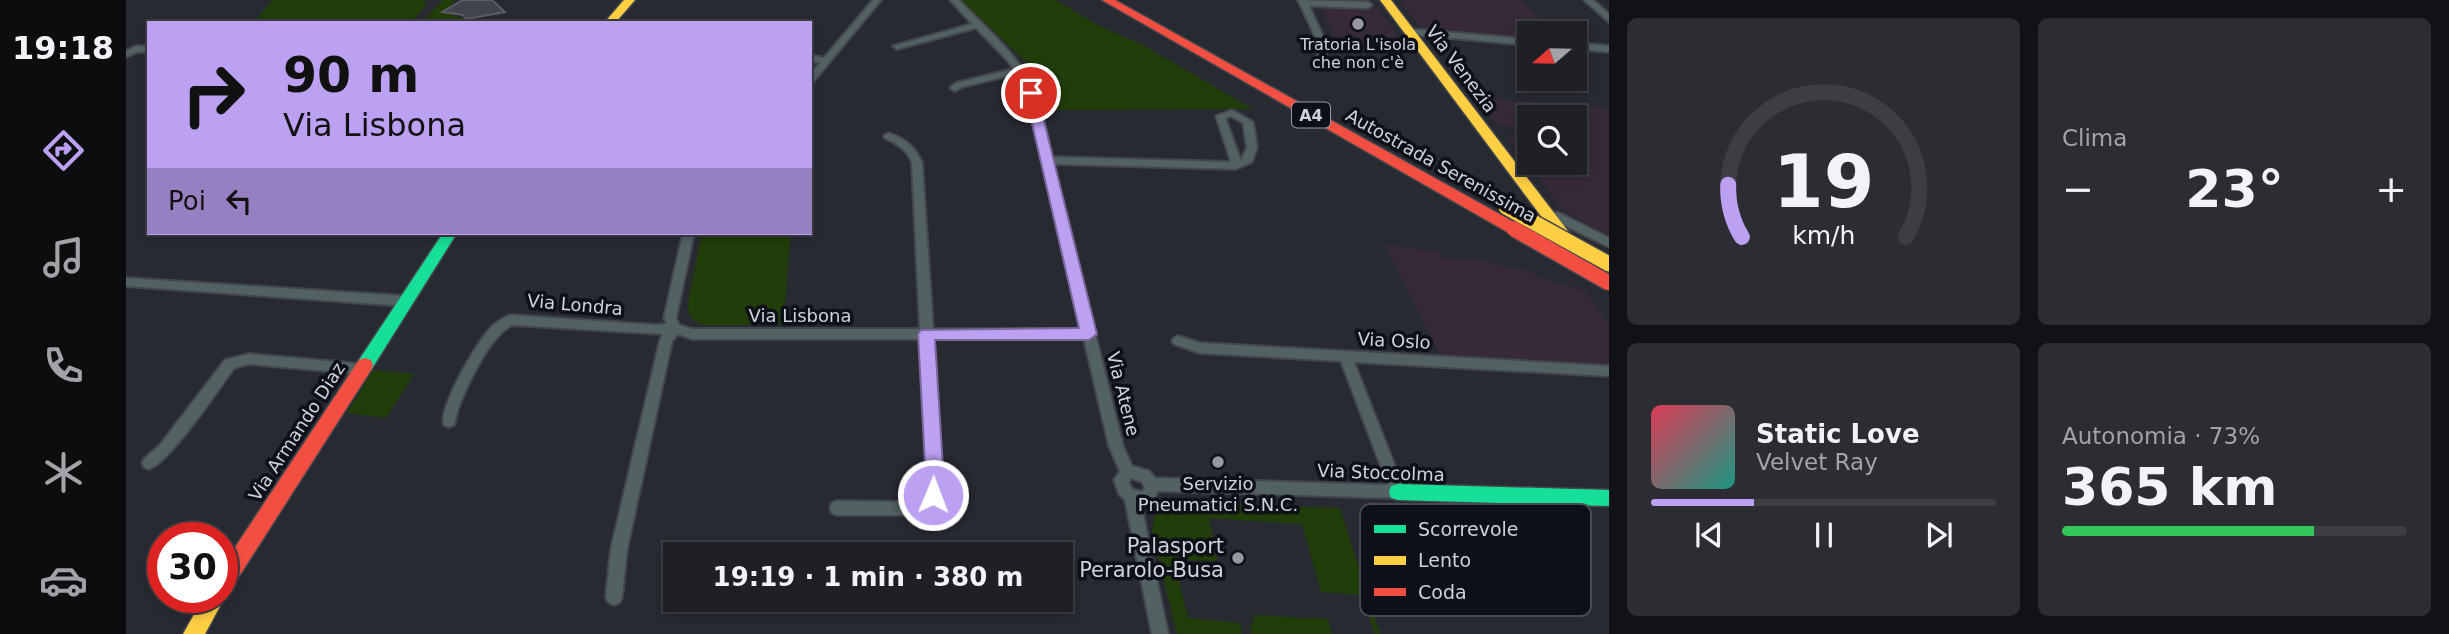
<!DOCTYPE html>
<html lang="it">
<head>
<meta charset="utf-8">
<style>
  body { margin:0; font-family:"DejaVu Sans",sans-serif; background:#2b2d32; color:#f1f3f6; height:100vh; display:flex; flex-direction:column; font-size:26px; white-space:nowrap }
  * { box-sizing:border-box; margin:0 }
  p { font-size:23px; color:#a1a3a7 }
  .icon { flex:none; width:38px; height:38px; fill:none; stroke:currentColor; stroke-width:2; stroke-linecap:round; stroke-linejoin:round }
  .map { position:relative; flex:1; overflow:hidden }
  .sheet { display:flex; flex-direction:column; gap:18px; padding:18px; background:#101215; width:840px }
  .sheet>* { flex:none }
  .top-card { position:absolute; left:21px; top:21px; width:665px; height:214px; border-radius:0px; box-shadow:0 4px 10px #0003,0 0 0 2px #3c3e43; background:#bca0f2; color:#111; overflow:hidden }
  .needle { width:46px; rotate:250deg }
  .buttons { position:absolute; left:1391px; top:21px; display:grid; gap:14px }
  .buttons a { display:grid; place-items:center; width:70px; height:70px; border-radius:0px; background:#1e2026; box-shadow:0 4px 10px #0003,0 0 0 2px #3c3e43; font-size:35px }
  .speed { position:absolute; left:21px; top:522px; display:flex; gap:14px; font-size:35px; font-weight:700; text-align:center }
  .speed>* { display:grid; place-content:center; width:91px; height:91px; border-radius:50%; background:#1e2026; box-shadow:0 4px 10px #0003,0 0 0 2px #3c3e43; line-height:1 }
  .speed .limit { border:10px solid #d22; background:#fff; color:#111 }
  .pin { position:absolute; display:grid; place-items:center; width:60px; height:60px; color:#fff; margin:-30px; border:4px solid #fff; border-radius:50%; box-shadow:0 2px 7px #0007 }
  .me { position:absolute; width:77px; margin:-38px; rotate:1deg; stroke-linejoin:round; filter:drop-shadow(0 0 5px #0008) }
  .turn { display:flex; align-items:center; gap:24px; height:147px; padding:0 21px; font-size:32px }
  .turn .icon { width:91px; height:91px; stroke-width:2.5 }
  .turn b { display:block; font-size:49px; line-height:60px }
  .then { display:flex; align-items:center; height:66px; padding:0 21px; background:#0003; gap:14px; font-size:26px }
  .big { font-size:52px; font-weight:700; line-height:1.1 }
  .sheet .tile { flex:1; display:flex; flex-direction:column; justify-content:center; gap:10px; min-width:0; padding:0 24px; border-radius:10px; background:#2b2d32 }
  .sheet .dial { align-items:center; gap:0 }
  .dial svg { height:182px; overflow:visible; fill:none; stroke:#3c3e43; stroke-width:7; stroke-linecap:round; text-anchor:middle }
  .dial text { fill:#f1f3f6; stroke:none }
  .song { display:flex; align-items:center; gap:21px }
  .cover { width:84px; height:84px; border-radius:10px; background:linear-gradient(135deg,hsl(350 70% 55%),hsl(170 70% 35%)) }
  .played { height:7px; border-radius:4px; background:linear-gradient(90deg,#bca0f2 30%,#3c3e43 30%) }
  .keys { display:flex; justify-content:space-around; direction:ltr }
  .heat { display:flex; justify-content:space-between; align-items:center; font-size:38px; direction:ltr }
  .charge { height:10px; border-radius:5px; background:linear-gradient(90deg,#34c759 73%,#3c3e43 0) }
  .sheet .tiles { flex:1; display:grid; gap:18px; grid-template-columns:repeat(2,1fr) }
  .trip { position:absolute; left:537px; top:542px; width:410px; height:70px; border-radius:0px; background:#1e2026; box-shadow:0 4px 10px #0003,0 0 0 2px #3c3e43; font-weight:700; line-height:70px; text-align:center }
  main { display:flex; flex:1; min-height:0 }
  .dock { display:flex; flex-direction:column; width:126px; justify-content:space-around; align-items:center; background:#0c0d0f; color:#a1a3a7 }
  .dock .icon { width:49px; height:49px }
  .dock .selected { color:#bca0f2 }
  .dock b { font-size:32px; color:#f1f3f6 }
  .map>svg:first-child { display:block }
  .commercial { fill:#362a36; fill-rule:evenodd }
  .green { fill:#203d0a }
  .building { fill:#42444c; stroke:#5a5c64; stroke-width:2 }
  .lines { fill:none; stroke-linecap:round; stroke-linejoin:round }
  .street-casing { stroke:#44464d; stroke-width:4 }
  .fast-casing { stroke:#44464d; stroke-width:3 }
  .slow-casing { stroke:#44464d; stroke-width:3 }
  .jam-casing { stroke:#44464d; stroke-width:3 }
  .street { fill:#526162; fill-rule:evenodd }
  .fast { fill:#16e098; fill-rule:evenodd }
  .slow { fill:#ffcf43; fill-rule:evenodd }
  .jam { fill:#f24e42; fill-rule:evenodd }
  .slow-bridge-casing { stroke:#44464d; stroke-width:18; stroke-linecap:butt }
  .jam-bridge-casing { stroke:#44464d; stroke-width:18; stroke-linecap:butt }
  .slow-bridge { stroke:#ffcf43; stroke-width:15 }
  .jam-bridge { stroke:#f24e42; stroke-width:15 }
  .route { fill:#bca0f2; stroke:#7a689d; stroke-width:2 }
  .poi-dot { fill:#9597a1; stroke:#0e1017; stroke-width:2.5 }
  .labels { text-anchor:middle; stroke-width:7; stroke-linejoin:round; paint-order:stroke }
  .far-poi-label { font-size:16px; fill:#cfd2dd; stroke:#0e1017 }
  .shield { fill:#0e1017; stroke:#9598a2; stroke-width:2 }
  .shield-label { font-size:16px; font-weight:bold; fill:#cfd2dd }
  .street-label { font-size:18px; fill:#cfd2dd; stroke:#0e1017 }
  .poi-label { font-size:18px; fill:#cfd2dd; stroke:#0e1017 }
  .near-poi-label { font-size:21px; fill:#cfd2dd; stroke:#0e1017; text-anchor:end }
  .key { fill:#0e1017; stroke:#484a52; stroke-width:2 }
  .key-label { font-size:19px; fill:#cfd2dd }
</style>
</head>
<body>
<main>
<nav class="dock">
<b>19:18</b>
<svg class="icon selected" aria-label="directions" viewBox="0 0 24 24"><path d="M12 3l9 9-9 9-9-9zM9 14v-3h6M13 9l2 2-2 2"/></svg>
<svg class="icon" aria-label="music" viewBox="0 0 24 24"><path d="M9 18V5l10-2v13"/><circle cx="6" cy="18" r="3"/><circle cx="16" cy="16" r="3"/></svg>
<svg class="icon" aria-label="phone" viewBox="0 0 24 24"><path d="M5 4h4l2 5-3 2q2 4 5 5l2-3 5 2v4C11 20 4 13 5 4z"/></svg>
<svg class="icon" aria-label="climate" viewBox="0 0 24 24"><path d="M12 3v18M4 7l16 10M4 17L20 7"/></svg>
<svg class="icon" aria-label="car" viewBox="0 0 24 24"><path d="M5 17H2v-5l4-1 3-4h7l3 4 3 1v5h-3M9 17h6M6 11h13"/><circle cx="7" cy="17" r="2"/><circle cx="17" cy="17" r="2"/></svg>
</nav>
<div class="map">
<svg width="1483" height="634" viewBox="0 0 1483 634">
  <rect width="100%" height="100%" fill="#282a32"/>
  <g class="commercial">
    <polygon points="1273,0 1395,0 1427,33 1404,33 1403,41 1298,31"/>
    <polygon points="1195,7 1251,8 1278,44 1210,42"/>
    <path d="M 1367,99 L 1483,109 L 1483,238 L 1436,208 L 1381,138 L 1393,138 L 1386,127 L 1372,126 L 1358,108 L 1373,108 ZM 1404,117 L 1449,117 L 1449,163 L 1404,163 Z"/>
    <polygon points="1259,245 1313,252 1316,258 1342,258 1403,271 1412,277 1459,291 1483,324 1483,364 1314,355"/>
  </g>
  <g class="green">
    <polygon points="147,0 301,0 297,4 301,5 284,23 127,23"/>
    <polygon points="317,0 330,0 323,7 328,16 337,18 334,23 295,23"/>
    <polygon points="835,0 930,0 975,27 1015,44 1127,109 929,110 919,80"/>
    <path d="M 576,233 L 665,233 L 657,325 L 576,325 C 565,320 562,315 562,303 Z"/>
    <polygon points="247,370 288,374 260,418 221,413"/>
    <polygon points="1044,503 1214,508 1254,634 1249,634 1236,595 1195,592 1176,524 1083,518 1092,561 1048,560 1062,618 1114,623 1116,634 1051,634 1026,533 1029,514"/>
    <polygon points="1127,615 1202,619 1206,634 1126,634 1124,624 1128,624"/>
  </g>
  <polygon class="building" points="337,0 366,0 379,12 340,19 337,15 316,12"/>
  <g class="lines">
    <g class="street-casing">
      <g id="street">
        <polygon points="747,0 755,0 687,82 684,83 684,74 694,63 684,61 684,55 698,58"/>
        <path d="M 824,0 L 833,0 C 861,29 894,56 909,92 C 918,112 920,136 926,157 L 1105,162 L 1090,116 L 1106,110 L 1127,122 L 1131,147 L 1126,162 L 1110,169 L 927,164 L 997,446 L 1006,466 L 1023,471 L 1029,478 L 1262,485 L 1215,361 L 1074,353 L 1048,344 L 1046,341 L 1048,338 L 1052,336 L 1074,343 L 1483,366 L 1483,376 L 1228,362 L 1279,492 L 1277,497 L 1272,498 L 1032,491 L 1026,502 L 1015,504 L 1042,634 L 1026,634 L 999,500 L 993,494 L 988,480 L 994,471 L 983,446 L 958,339 L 807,339 L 816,483 L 809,505 L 790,515 L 711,515 L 706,513 L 704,508 L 706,503 L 711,501 L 778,502 L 788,501 L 798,496 L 802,483 L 795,339 L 566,339 L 552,334 L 546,341 L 501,549 L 496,597 L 494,602 L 488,605 L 482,602 L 480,597 L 485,549 L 534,340 L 537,334 L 386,325 C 363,337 341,385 332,409 C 330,414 330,420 328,425 L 323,427 L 318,425 C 312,409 349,346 362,331 C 368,323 375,319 384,315 L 530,325 L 541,324 L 538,318 L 557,233 L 568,233 L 550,318 L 553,325 L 566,329 L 794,329 L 786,163 C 782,150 771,144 759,138 L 758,136 L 763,133 C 779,139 790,147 796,163 L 807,329 L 956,329 L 900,93 L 889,74 L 836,87 L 829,91 L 824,88 L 830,83 L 887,69 L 882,61 L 850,28 L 771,49 L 767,46 L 846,24 ZM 1105,116 L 1117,123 L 1121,147 L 1115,161 L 1101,123 L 1100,118 ZM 1005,478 L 1016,482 L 1019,488 L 1017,491 C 1009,491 1004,489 1003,482 Z"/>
        <polygon points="1172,0 1242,2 1246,5 1242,8 1183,6 1203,49 1198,59 1195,60 1190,57 1195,49"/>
        <polygon points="1458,0 1467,0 1483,14 1483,22"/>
        <polygon points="1283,29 1404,39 1404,45 1280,34 1280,30"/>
        <polygon points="1449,43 1483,46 1483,52 1449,49"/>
        <polygon points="23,46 23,52 12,52 0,57 0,51 10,46"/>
        <polygon points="1422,212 1433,213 1483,238 1483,247 1427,220 1418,219 1417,216 1418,213"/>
        <polygon points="0,278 279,296 285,301 279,306 0,286"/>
        <path d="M 123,354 L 236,364 L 241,365 L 242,369 L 241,373 L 236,374 L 123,364 L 108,368 C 92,390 45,461 23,469 L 18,467 L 16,463 L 18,459 L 34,445 L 99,360 Z"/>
      </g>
    </g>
    <g class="fast-casing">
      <g id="fast">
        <polygon points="317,233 331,233 245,370 233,370 231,365 233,360"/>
        <polygon points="1272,484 1483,490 1483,506 1272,500 1265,498 1263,492 1265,486"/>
      </g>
    </g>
    <g class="slow-casing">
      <g id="slow">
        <polygon points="498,0 509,0 489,23 478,23"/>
        <polygon points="1254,0 1265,0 1445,235 1447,239 1445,243 1435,243"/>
        <polygon points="96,590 99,597 79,634 57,634 78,597 96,597"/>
      </g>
    </g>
    <g class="jam-casing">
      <g id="jam">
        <polygon points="976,0 989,0 1393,225 1395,229 1388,234 1383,233"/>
        <polygon points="239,358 245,360 247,365 245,370 103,592 96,595 96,567 233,360"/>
      </g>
    </g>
    <use href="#street" class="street"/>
    <use href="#fast" class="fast"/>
    <use href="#slow" class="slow"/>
    <use href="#jam" class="jam"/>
    <g class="slow-bridge-casing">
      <polyline id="slow-bridge" points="1380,207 1483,264"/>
    </g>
    <g class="jam-bridge-casing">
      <polyline id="jam-bridge" points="1388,229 1483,283"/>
    </g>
    <use href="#slow-bridge" class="slow-bridge"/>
    <use href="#jam-bridge" class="jam-bridge"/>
  </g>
  <polygon class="route" points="905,89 911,93 971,334 963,340 809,340 818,483 813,501 807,504 800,501 797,495 800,483 792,334 795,330 953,328 899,93"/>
  <g class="poi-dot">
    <circle cx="1232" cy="24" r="7"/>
    <circle cx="1092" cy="462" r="7"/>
    <circle cx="1112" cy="558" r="7"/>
  </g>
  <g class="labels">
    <g class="far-poi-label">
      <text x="1232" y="50">Tratoria L'isola<tspan x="1232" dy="18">che non c'è</tspan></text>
    </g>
    <rect class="shield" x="1166" y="102.5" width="38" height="25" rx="5"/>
    <g class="shield-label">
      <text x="1185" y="121">A4</text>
    </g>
    <g class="street-label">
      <text transform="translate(1335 69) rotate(53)" y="6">Via Venezia</text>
      <text transform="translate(1315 166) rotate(29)" y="6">Autostrada Serenissima</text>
      <text transform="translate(449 305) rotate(5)" y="6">Via Londra</text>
      <text x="674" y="322">Via Lisbona</text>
      <text transform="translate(1268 341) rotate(3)" y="6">Via Oslo</text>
      <text transform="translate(997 394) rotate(76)" y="6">Via Atene</text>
      <text transform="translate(171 432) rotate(-57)" y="6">Via Armando Diaz</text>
      <text transform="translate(1255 473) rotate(2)" y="6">Via Stoccolma</text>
    </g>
    <g class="poi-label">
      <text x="1092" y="490">Servizio<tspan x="1092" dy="21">Pneumatici S.N.C.</tspan></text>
    </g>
    <g class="near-poi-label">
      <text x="1098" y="553">Palasport<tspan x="1098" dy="24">Perarolo-Busa</tspan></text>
    </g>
  </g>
  <rect x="1234" y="504" width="231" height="112" rx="10" class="key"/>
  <rect x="1248" y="525" width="32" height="8" fill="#16e098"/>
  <rect x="1248" y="556" width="32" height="9" fill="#ffcf43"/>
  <rect x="1248" y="588" width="32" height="8" fill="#f24e42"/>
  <g class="key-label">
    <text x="1292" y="536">Scorrevole</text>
    <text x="1292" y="567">Lento</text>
    <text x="1292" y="599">Coda</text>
  </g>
</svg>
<div class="buttons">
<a><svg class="needle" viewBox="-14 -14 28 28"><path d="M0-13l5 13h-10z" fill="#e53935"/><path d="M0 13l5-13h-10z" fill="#a1a3a7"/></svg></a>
<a><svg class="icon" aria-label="search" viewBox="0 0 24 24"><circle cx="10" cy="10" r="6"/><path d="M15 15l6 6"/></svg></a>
</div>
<div class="speed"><div class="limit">30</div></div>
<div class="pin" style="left:905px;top:93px;background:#d93025"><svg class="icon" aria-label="arrive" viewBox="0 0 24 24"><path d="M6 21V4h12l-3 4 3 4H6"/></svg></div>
<svg class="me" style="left:807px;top:495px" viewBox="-20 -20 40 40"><circle r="17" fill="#bca0f2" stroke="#fff" stroke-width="3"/><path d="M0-11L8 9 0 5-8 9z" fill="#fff"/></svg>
<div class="trip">19:19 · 1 min · 380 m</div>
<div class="top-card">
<div class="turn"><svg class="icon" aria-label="right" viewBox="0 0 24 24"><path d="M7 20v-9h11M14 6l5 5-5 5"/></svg><div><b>90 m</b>Via Lisbona</div></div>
<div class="then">Poi<svg class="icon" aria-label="left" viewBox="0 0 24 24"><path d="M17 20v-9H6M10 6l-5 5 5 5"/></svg></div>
</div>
</div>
<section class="sheet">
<div class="tiles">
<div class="tile dial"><svg viewBox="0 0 100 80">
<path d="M14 69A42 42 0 1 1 86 69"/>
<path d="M14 69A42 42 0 0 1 8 46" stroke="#bca0f2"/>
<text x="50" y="56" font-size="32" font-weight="700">19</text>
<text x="50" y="72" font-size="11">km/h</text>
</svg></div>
<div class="tile"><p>Clima</p>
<div class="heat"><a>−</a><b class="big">23°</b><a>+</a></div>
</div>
<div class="tile">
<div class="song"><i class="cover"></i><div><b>Static Love</b><p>Velvet Ray</p></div></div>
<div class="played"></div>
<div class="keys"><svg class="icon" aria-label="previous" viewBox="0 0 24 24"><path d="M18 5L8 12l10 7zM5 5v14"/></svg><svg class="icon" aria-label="pause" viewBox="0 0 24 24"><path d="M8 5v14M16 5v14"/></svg><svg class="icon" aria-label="next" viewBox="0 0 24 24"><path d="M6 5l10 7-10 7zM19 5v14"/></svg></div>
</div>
<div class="tile"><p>Autonomia · 73%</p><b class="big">365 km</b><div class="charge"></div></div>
</div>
</section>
</main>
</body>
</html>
